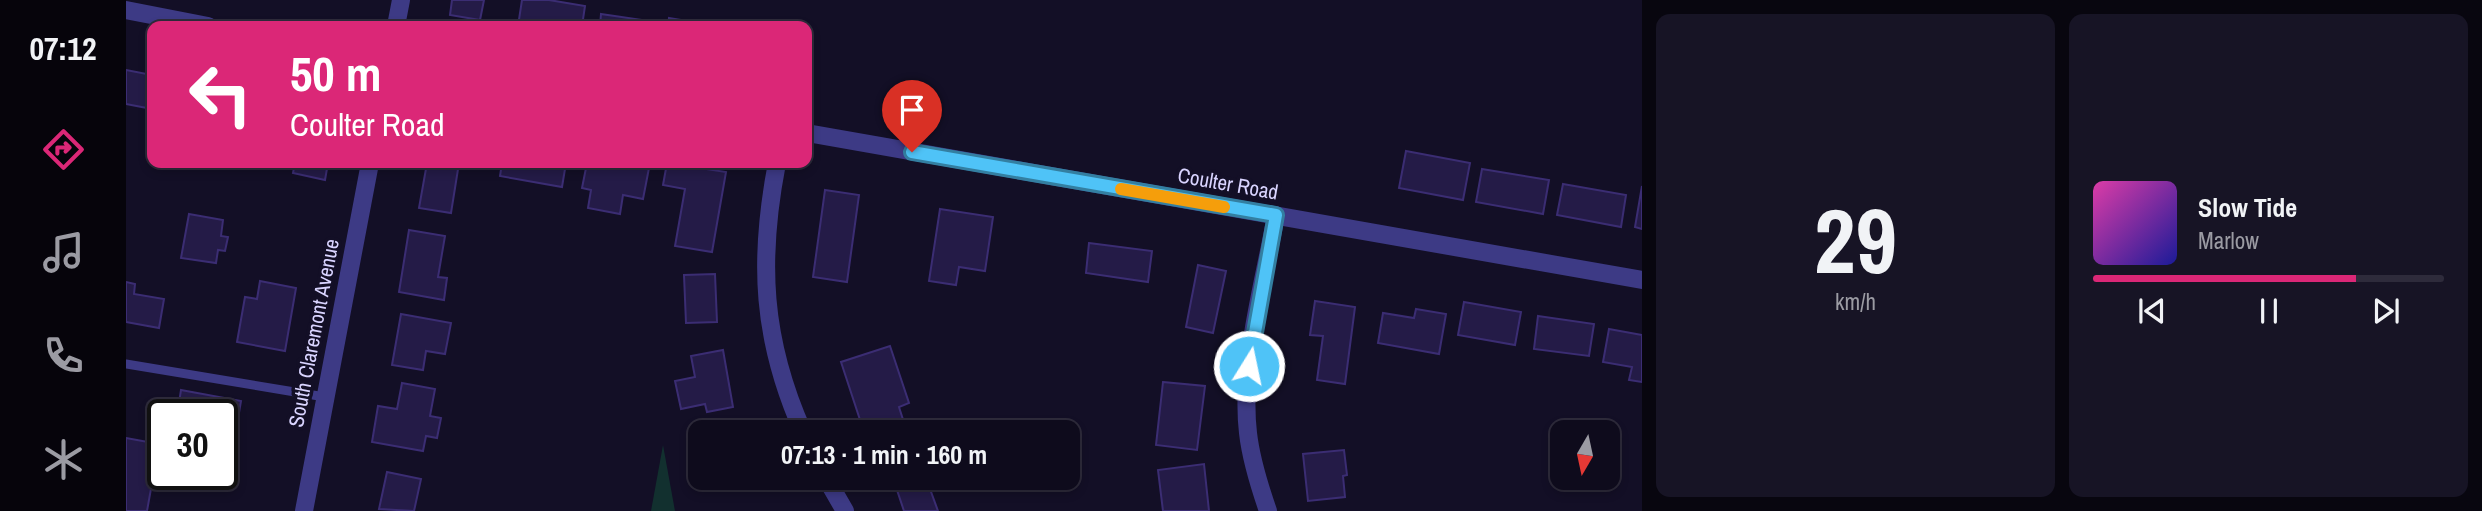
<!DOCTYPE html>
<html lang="en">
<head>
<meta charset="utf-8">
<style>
  body { margin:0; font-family:"Archivo Narrow",sans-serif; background:#171425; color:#f1f3f6; height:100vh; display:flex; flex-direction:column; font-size:26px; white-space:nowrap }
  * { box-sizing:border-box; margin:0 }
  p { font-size:23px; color:#9b9ba3 }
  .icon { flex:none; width:38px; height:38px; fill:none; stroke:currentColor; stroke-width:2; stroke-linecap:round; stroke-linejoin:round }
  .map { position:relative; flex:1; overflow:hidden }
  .sheet { display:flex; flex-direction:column; gap:14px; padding:14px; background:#08060f; width:840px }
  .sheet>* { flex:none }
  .hud { position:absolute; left:21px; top:21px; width:665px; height:147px; border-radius:14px; box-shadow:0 4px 10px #0003,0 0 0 2px #2e2b3b; background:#db2777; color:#fff; overflow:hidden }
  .needle { width:46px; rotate:189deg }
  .buttons { position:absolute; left:1424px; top:420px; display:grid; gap:14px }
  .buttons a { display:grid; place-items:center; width:70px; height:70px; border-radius:14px; background:#0e0b1c; box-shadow:0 4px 10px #0003,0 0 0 2px #2e2b3b; font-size:35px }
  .speed { position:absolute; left:21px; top:399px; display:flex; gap:14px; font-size:35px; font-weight:700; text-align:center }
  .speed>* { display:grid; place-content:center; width:91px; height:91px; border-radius:50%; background:#0e0b1c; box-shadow:0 4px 10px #0003,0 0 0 2px #2e2b3b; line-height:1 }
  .speed .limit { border:4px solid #111; border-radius:10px; background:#fff; color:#111 }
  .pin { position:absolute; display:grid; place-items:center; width:60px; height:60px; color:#fff; margin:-72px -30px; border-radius:50% 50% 50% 0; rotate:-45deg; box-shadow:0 0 7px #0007 }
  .pin .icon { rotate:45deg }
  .me { position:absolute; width:77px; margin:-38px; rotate:10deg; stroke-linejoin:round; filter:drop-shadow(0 0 5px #0008) }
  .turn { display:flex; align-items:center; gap:24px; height:147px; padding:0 28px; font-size:32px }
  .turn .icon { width:91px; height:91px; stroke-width:2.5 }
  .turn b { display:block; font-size:49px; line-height:60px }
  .sheet .widget { flex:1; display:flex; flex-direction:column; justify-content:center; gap:10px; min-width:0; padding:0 24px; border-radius:14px; background:#171425 }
  .sheet .dial { align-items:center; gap:0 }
  .dial b { font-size:91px; line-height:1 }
  .song { display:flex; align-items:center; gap:21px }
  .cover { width:84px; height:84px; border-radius:10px; background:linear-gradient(135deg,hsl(320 70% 55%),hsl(240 70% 35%)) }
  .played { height:7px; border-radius:4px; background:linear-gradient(90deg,#db2777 75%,#2e2b3b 75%) }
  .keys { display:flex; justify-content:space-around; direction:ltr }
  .sheet .tiles { flex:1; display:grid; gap:14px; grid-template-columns:repeat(2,1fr) }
  .trip { position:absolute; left:562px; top:420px; width:392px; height:70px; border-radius:14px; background:#0e0b1c; box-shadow:0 4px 10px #0003,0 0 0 2px #2e2b3b; font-weight:800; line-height:70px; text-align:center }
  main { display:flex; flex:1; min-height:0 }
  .menu { display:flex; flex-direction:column; width:126px; justify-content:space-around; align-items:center; background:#06040b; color:#9b9ba3 }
  .menu .icon { width:49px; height:49px }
  .menu .active { color:#db2777 }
  .menu b { font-size:32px; color:#f1f3f6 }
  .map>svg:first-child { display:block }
  .green { fill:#12302f }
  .building { fill:#241b47; stroke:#3b2d73; stroke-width:2 }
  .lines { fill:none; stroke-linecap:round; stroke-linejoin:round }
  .lane { stroke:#3d3a85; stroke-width:9 }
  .street { stroke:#3d3a85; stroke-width:18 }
  .route-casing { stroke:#337fa1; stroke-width:18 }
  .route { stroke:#4fc3f7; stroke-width:12 }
  .slow { stroke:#f59e0b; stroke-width:12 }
  .labels { text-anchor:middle; stroke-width:7; stroke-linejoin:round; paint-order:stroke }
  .street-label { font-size:21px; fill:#d9d4ff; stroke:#130f26 }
</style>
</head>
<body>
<main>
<nav class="menu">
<b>07:12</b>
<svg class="icon active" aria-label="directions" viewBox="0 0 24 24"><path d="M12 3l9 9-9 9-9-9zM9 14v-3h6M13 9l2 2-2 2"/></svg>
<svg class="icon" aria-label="music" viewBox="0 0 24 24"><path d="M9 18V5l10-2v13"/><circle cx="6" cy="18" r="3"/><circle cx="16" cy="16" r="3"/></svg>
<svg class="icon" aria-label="phone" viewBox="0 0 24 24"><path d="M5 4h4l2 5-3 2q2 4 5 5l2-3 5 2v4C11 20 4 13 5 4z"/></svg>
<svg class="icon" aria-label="climate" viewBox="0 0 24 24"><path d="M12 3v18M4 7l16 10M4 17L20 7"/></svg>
</nav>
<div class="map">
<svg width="1516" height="511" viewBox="0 0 1516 511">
  <rect width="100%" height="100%" fill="#130f26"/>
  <polygon class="green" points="537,445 549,511 525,511"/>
  <g class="building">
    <polygon points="326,0 358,0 354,20 324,15"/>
    <polygon points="396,0 423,0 459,6 456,26 392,26"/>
    <polygon points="475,14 530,22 529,26 474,26"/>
    <polygon points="543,18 591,26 542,26"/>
    <polygon points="0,70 26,75 26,109 0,104"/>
    <polygon points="1280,151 1344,163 1337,200 1273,188"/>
    <polygon points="169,163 202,163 199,180 167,173"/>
    <polygon points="301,163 333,163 325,213 293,208"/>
    <polygon points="376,163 440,163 436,187 374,176"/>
    <polygon points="461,163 491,163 523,168 517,199 497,195 494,214 462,208 465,190 456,188"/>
    <polygon points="541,163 600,172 586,252 549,246 559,189 537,185"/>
    <polygon points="1356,169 1423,180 1417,214 1350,202"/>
    <polygon points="1437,184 1500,195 1495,227 1431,215"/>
    <polygon points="1516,186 1516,229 1509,227"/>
    <polygon points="699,190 733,195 721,282 687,277"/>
    <polygon points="814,209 867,217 859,271 833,267 830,285 803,281"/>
    <polygon points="63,214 97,220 95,236 102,237 99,251 92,250 90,263 55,258"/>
    <polygon points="283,230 319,236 312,277 321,278 318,300 273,292"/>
    <polygon points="963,243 1026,251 1022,282 960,273"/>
    <polygon points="1072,265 1100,271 1087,333 1060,327"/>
    <polygon points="589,274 591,322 560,323 558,275"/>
    <polygon points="134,281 170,288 159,351 111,342 119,297 131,299"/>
    <polygon points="0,282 9,284 8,294 38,299 33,328 0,322"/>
    <polygon points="1189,301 1229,307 1219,384 1191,380 1197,336 1184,335"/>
    <polygon points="1338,302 1395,312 1389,345 1332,335"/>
    <polygon points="1290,309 1320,314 1313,354 1252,343 1257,313 1288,318"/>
    <polygon points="275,314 325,323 319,354 300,351 297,370 266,365"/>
    <polygon points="1412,316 1468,324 1463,356 1408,349"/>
    <polygon points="1483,329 1516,335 1516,382 1503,380 1506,367 1477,362"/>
    <polygon points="764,346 783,403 773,407 781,432 738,432 715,362"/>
    <polygon points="597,350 607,407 581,412 579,404 555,409 549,381 569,377 565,356"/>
    <polygon points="1037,382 1079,386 1071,450 1030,445"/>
    <polygon points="276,383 309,389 304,416 315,418 311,438 300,436 297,451 246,442 252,406 271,409"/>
    <polygon points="55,390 115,401 109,436 96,434 96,415 51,415"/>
    <polygon points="0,438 33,444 21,511 0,511"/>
    <polygon points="1218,450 1221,475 1217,476 1219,497 1182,501 1177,454"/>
    <polygon points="1078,464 1083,511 1037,511 1032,470"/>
    <polygon points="261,472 295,479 288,511 253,509"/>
    <polygon points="767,478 800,478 812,511 778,511"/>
  </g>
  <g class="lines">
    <polyline class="lane" points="0,364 199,397"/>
    <g class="street">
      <polyline points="0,10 82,26"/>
      <polyline points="270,26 275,0"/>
      <polyline points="681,133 1516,280"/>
      <path d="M 651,163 C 632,261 636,340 677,432"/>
      <polyline points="700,478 719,511"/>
      <polyline points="178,511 244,163"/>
      <path d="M 1142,511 C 1133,485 1125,460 1122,433 C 1114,365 1138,283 1150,215"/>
    </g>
  </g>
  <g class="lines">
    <g class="route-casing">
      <polyline id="route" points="786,152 1150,215 1123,366"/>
    </g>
    <use href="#route" class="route"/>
    <polyline class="slow" points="995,189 1098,207"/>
  </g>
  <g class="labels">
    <g class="street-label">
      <text transform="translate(1102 184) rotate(10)" y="7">Coulter Road</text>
      <text transform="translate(188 333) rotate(-79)" y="7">South Claremont Avenue</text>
    </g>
  </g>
</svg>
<div class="buttons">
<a><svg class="needle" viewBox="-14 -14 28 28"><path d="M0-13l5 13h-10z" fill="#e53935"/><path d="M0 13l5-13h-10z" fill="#9b9ba3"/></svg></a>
</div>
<div class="speed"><div class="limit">30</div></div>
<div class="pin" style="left:786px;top:152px;background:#d93025"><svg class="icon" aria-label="arrive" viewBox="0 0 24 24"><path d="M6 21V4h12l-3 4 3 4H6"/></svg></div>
<svg class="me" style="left:1123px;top:366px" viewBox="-20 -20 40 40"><circle r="17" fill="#4fc3f7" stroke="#fff" stroke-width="3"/><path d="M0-11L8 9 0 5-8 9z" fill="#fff"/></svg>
<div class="trip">07:13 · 1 min · 160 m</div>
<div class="hud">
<div class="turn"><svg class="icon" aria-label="left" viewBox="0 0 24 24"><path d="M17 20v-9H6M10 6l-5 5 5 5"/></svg><div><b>50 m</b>Coulter Road</div></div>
</div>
</div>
<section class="sheet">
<div class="tiles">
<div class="widget dial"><b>29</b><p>km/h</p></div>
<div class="widget">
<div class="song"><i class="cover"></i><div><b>Slow Tide</b><p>Marlow</p></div></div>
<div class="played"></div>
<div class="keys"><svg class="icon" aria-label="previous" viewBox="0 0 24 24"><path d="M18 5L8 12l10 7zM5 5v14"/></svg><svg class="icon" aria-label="pause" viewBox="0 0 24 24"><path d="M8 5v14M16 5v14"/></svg><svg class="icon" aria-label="next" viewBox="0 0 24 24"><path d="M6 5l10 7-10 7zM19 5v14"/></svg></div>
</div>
</div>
</section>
</main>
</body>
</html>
